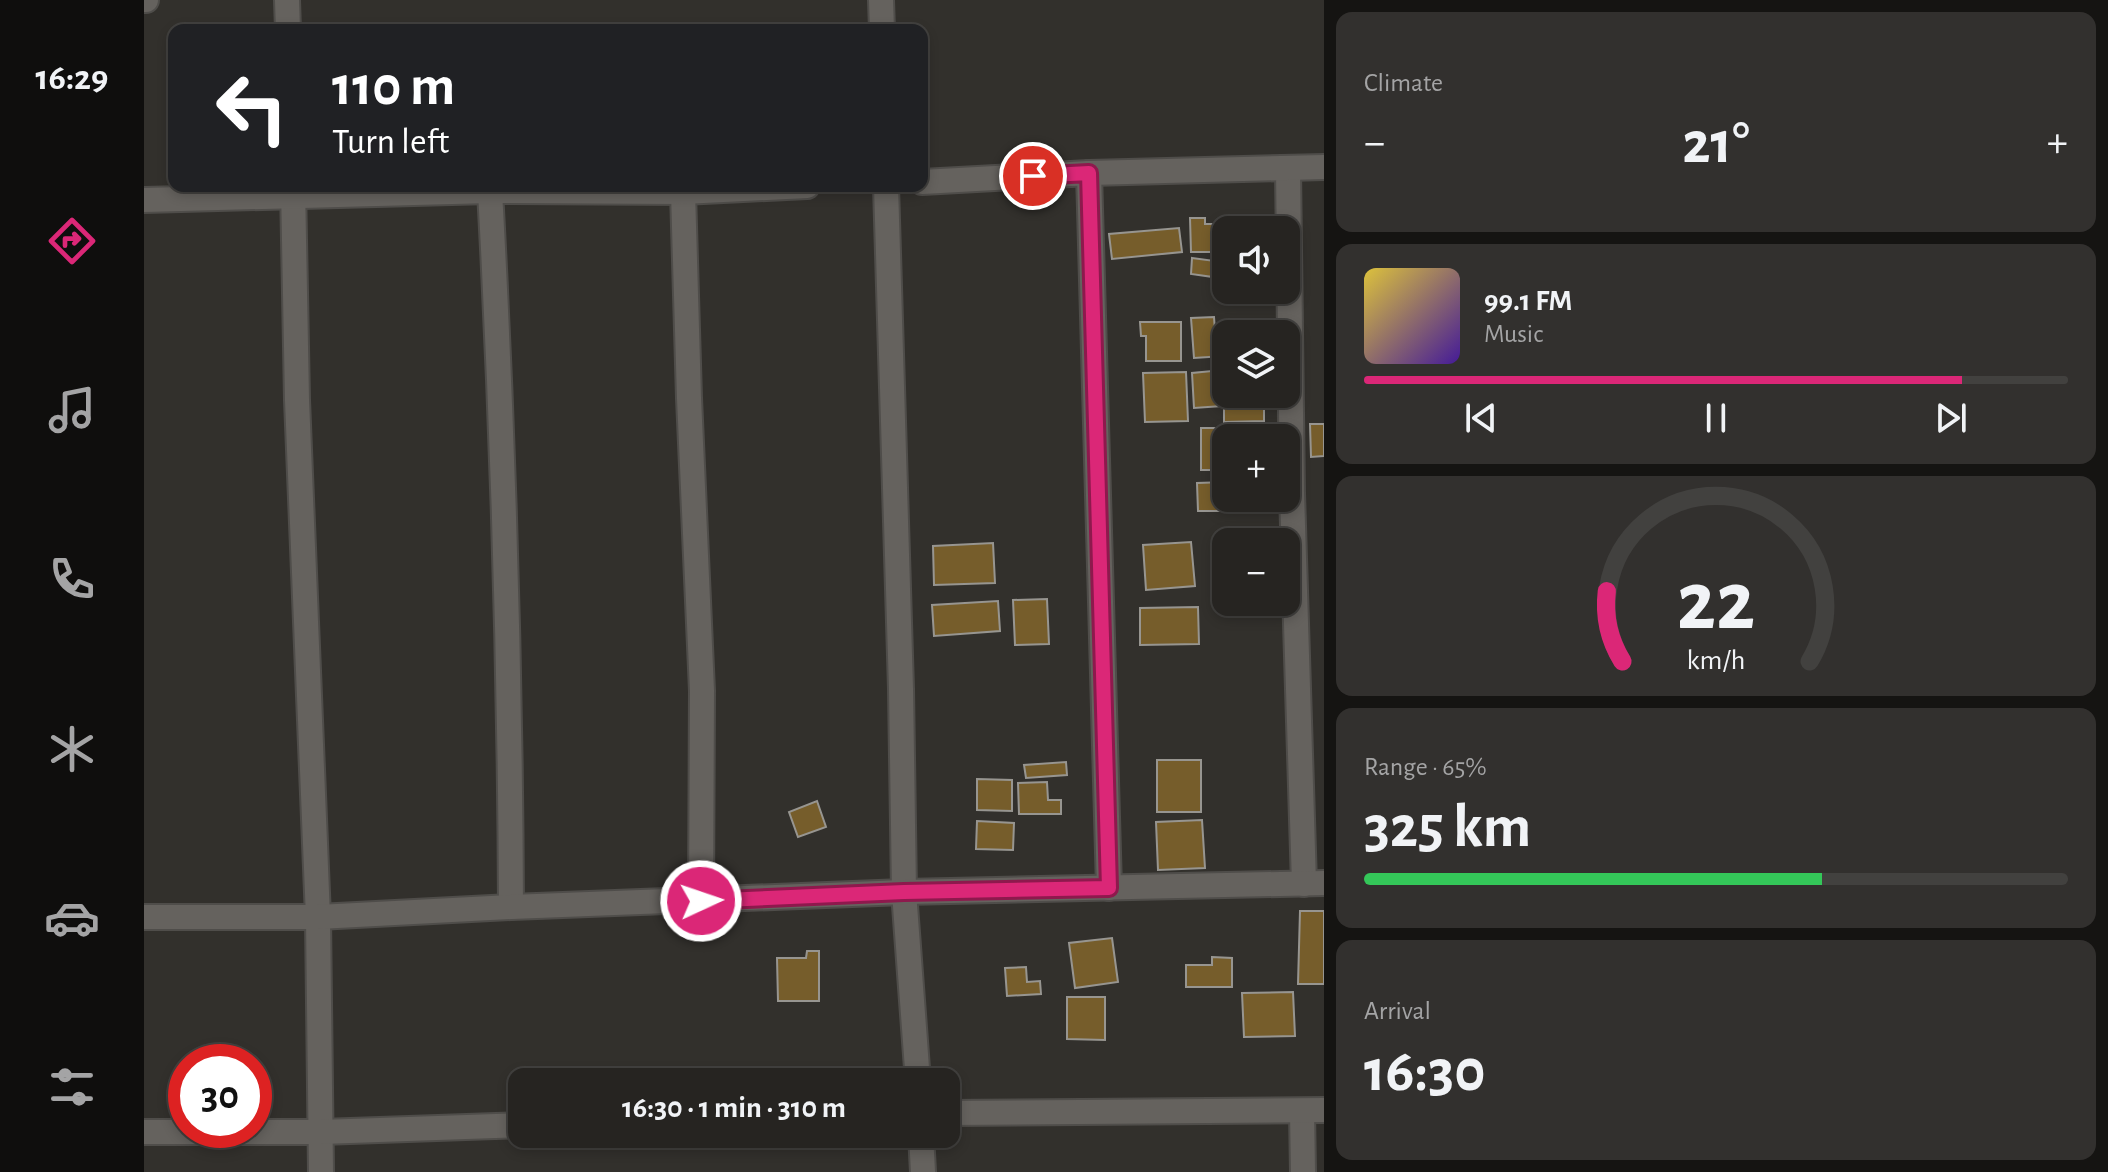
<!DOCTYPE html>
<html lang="en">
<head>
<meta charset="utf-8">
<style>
  body { margin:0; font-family:"Alegreya Sans",sans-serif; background:#32302e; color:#f1f3f6; height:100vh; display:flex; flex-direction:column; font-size:30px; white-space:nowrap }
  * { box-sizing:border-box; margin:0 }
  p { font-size:26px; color:#a4a4a5 }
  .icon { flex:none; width:44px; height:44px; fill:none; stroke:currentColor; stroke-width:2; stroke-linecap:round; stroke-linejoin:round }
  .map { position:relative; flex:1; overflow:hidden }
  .details { display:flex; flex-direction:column; gap:12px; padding:12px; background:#151412; width:784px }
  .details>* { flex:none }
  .guide { position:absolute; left:24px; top:24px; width:760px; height:168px; border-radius:16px; box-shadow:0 4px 12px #0003,0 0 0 2px #42413f; background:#202124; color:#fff; overflow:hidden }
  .tools { position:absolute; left:1068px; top:216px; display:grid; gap:16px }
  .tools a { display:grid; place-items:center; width:88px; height:88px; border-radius:16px; background:#262421; box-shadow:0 4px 12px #0003,0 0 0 2px #42413f; font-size:40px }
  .speed { position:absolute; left:24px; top:1044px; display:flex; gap:16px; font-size:40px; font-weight:700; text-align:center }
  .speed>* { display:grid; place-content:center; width:104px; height:104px; border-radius:50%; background:#262421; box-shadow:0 4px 12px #0003,0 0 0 2px #42413f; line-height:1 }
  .speed .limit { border:12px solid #d22; background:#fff; color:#111 }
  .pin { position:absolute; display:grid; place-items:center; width:68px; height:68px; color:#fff; margin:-34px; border:4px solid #fff; border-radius:50%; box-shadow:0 2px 8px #0007 }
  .me { position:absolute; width:88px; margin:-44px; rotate:87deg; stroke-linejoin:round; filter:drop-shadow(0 0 6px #0008) }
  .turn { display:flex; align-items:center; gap:28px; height:168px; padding:0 32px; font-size:36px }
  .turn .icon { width:104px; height:104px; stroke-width:2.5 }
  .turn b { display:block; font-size:56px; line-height:68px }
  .big { font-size:60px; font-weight:700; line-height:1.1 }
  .details .widget { flex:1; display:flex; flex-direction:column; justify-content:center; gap:12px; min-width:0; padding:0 28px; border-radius:16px; background:#32302e }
  .details .dial { align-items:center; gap:0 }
  .dial svg { height:208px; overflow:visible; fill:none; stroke:#42413f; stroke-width:7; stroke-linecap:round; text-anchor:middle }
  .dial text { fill:#f1f3f6; stroke:none }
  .song { display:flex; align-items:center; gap:24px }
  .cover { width:96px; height:96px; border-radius:12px; background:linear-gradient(135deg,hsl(50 70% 55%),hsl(260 70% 35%)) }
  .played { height:8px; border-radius:4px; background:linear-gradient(90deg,#db2777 85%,#42413f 85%) }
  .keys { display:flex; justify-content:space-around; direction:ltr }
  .heat { display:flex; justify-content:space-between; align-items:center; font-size:44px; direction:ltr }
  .charge { height:12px; border-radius:6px; background:linear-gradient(90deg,#34c759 65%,#42413f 0) }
  .trip { position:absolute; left:364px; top:1068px; width:452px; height:80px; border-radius:16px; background:#262421; box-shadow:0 4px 12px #0003,0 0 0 2px #42413f; font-weight:700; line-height:80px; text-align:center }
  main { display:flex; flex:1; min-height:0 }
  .tab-bar { display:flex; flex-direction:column; width:144px; justify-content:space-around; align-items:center; background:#0f0e0d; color:#a4a4a5 }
  .tab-bar .icon { width:56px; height:56px }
  .tab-bar .current { color:#db2777 }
  .tab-bar b { font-size:36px; color:#f1f3f6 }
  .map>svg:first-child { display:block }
  .building { fill:#765d2b; stroke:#979590; stroke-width:2 }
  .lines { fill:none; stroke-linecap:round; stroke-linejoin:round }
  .minor-casing { stroke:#4f4d4a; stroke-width:28 }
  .minor { stroke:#65625e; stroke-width:24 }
  .route-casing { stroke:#8e194d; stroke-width:20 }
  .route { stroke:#db2777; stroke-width:14 }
</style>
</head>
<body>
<main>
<nav class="tab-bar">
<b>16:29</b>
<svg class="icon current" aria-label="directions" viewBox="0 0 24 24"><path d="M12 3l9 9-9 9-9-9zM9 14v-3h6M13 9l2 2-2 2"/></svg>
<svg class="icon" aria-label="music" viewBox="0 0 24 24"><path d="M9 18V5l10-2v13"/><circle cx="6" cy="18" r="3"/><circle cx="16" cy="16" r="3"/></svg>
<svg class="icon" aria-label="phone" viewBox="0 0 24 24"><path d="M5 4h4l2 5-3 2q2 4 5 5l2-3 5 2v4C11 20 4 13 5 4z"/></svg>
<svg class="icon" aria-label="climate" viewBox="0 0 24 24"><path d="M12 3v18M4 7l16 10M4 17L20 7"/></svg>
<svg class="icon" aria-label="car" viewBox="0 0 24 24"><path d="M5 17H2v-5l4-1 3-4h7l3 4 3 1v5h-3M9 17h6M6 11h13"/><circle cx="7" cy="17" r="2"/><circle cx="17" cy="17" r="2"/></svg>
<svg class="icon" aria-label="filters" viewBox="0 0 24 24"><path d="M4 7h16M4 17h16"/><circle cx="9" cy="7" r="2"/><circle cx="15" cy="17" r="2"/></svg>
</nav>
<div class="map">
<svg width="1180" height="1172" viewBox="0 0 1180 1172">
  <rect width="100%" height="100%" fill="#32302c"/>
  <g class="building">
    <polygon points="1046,218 1061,218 1061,224 1086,224 1086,230 1082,230 1082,252 1047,252"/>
    <polygon points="1035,228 1038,252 968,259 965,234"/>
    <polygon points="1048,258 1071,261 1069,277 1047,274"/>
    <polygon points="1070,317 1071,331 1078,330 1080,356 1050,358 1047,318"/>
    <polygon points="996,322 1037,322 1037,361 1002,361 1002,336 997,336"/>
    <polygon points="1068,371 1068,381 1077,380 1078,406 1050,408 1048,373"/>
    <polygon points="1042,372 1044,421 1001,422 999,373"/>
    <polygon points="1120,407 1120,421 1080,422 1080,408"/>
    <polygon points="1166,424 1180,424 1180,456 1167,457"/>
    <polygon points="1057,428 1091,428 1091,438 1082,438 1082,470 1057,470"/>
    <polygon points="1082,482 1082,498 1121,498 1122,511 1054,511 1053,483"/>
    <polygon points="1047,542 1051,586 1002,590 999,545"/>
    <polygon points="849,543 851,583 790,585 789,546"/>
    <polygon points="903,599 905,644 871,645 869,600"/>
    <polygon points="854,601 856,631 790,636 788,605"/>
    <polygon points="1054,607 1055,644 996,645 996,608"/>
    <rect x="1013" y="760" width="44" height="52"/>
    <polygon points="922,762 923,775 882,778 880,765"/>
    <polygon points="833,779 868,780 868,811 833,810"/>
    <polygon points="903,782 904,800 917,800 917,814 875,814 874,783"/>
    <polygon points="673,801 682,827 654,837 645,812"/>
    <polygon points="1058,820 1061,868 1014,870 1012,822"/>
    <polygon points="833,821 870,823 869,850 832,849"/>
    <polygon points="1156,911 1180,911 1180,984 1154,984"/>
    <polygon points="968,938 974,982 931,988 925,943"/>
    <polygon points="663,951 675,951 675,1001 634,1001 633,958 662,958"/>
    <polygon points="1068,957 1088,958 1088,987 1042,987 1042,965 1068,965"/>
    <polygon points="882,967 883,982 896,981 897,994 863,996 861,968"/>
    <polygon points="1149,992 1151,1036 1100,1037 1098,993"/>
    <polygon points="923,997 961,997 961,1040 923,1039"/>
  </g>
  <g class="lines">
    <g class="minor-casing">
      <g id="minor">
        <polyline points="0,0 2,0"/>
        <polyline points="143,0 144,30"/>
        <polyline points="737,0 738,30"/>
        <polyline points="1144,169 1148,493 1160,884"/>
        <polyline points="945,173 965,888"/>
        <polyline points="778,182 945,173 1180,167"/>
        <polyline points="149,186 153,400 174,917 177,1172"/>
        <polyline points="742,186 757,689 760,892 774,1082"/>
        <path d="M 346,191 C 359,430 366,668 367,907"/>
        <polyline points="539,192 545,398 558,691 557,901"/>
        <polyline points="0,200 346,191 539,192 663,186"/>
        <polyline points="0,917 174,917 367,907 760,892 1180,883"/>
        <polyline points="1158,1111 1159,1172"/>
        <polyline points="802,1113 1180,1110"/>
        <polyline points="0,1132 177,1132 378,1125"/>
        <polyline points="777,1134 779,1172"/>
      </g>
    </g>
    <use href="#minor" class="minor"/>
  </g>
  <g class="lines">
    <g class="route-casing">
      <polyline id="route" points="557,901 760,892 965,888 945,173 889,176"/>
    </g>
    <use href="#route" class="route"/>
  </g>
</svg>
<div class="tools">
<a><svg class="icon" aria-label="sound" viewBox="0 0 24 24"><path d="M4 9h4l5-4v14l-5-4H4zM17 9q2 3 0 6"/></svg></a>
<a><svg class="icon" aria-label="layers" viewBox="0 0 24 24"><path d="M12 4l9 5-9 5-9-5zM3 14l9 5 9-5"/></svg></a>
<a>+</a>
<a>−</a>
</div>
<div class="speed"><div class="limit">30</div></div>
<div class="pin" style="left:889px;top:176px;background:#d93025"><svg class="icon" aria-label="arrive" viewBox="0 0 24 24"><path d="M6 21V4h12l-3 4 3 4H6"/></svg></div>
<svg class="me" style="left:557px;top:901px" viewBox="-20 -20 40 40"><circle r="17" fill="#db2777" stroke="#fff" stroke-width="3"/><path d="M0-11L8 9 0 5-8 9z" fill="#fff"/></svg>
<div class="trip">16:30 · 1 min · 310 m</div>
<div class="guide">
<div class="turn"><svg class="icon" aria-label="left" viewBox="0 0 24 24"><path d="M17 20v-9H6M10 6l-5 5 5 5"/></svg><div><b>110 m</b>Turn left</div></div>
</div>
</div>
<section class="details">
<div class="widget"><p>Climate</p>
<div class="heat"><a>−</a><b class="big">21°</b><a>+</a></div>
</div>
<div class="widget">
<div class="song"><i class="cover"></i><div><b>99.1 FM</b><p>Music</p></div></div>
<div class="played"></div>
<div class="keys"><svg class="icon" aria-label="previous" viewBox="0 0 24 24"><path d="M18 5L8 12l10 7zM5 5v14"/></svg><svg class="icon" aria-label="pause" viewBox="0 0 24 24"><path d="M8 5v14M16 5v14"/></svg><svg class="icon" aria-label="next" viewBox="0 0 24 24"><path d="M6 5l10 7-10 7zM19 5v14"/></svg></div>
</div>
<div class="widget dial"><svg viewBox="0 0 100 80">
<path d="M14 69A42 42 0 1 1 86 69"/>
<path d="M14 69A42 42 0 0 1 8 42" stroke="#db2777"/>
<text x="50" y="56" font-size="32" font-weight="700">22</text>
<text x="50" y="72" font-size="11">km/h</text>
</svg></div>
<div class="widget"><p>Range · 65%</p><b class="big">325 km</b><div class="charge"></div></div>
<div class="widget"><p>Arrival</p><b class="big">16:30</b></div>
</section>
</main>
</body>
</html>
